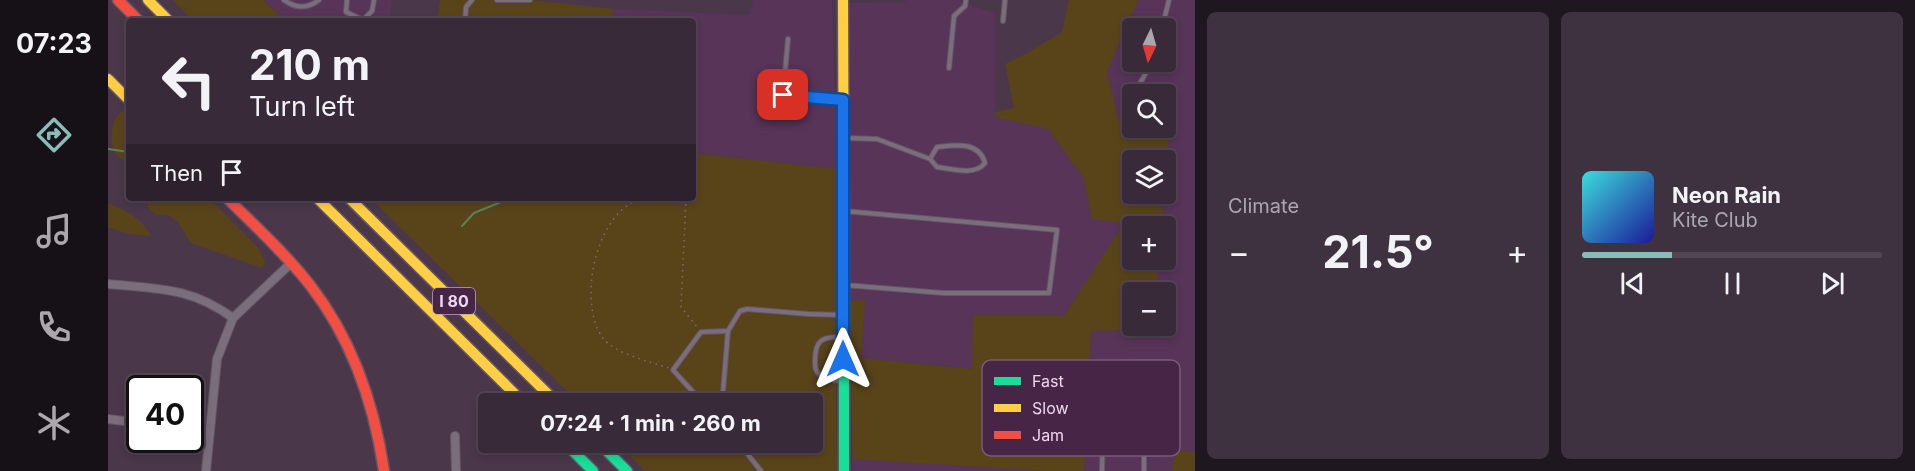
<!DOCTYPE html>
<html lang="en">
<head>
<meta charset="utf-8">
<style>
  body { margin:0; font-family:Inter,sans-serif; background:#3f3240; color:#f1f3f6; height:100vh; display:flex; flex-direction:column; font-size:22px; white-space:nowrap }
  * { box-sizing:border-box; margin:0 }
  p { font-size:20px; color:#aba7ae }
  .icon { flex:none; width:33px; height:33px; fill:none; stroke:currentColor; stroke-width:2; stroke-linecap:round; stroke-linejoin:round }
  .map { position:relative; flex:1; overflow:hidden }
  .drawer { display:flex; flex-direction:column; gap:12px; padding:12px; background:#1f171f; width:720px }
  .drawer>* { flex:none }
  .top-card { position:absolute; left:18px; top:18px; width:570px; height:183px; border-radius:6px; box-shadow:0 3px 9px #0003,0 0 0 2px #524653; background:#382a38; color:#f1f3f6; overflow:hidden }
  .needle { width:39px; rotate:185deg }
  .buttons { position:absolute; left:1014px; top:18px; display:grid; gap:12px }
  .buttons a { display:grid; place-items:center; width:54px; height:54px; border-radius:6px; background:#382a38; box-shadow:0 3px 9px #0003,0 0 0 2px #524653; font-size:30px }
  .speed { position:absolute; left:18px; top:375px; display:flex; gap:12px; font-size:30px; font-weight:700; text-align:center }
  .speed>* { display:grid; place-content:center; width:78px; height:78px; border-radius:50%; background:#382a38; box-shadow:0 3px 9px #0003,0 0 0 2px #524653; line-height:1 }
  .speed .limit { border:3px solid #111; border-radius:9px; background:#fff; color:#111 }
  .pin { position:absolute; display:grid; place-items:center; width:51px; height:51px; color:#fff; margin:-26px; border-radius:12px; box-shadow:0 3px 9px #0006 }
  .me { position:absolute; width:66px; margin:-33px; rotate:0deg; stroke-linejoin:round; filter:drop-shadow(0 0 4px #0008) }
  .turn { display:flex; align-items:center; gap:21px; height:126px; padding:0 24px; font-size:27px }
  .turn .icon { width:78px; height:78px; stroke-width:2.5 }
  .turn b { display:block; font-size:42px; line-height:51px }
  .then { display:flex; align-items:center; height:57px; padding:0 24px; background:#0003; gap:12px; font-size:22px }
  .big { font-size:45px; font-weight:700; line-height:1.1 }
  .drawer .tile { flex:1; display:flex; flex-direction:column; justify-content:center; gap:9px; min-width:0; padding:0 21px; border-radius:9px; background:#3f3240 }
  .song { display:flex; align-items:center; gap:18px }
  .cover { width:72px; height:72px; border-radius:9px; background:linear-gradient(135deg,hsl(180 70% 55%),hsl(240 70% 35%)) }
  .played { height:6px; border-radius:3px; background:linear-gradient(90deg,#8bbbb9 30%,#524653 30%) }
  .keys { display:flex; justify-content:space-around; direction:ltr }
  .heat { display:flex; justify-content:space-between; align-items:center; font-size:33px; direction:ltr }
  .drawer .tiles { flex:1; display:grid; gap:12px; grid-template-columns:repeat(2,1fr) }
  .trip { position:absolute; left:370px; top:393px; width:345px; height:60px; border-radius:6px; background:#382a38; box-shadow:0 3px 9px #0003,0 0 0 2px #524653; font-weight:700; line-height:60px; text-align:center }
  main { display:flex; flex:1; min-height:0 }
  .menu { display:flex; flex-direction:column; width:108px; justify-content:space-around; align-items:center; background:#161116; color:#aba7ae }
  .menu .icon { width:42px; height:42px }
  .menu .selected { color:#8bbbb9 }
  .menu b { font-size:27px; color:#f1f3f6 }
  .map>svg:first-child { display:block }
  .built { fill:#573458; fill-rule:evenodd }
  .green { fill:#59441a }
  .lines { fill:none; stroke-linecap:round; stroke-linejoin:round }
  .stream { stroke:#568459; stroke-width:2 }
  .lane-casing { stroke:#655565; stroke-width:6 }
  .street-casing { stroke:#655565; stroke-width:10 }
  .fast-casing { stroke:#655565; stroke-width:13 }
  .slow-casing { stroke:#655565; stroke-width:13 }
  .jam-casing { stroke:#655565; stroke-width:13 }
  .path { stroke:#7a6d7a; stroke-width:1.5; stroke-dasharray:1.5 4.5; stroke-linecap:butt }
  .lane { stroke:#7b6e7c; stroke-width:4 }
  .street { stroke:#7b6e7c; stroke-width:8 }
  .fast { stroke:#16e098; stroke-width:10 }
  .slow { stroke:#ffcf43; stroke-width:10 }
  .jam { stroke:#f24e42; stroke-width:10 }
  .route-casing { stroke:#114b97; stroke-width:15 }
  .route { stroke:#1a73e8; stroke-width:10 }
  .labels { text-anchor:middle; stroke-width:6; stroke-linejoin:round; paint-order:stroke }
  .shield { fill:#462547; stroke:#bca3bc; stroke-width:1.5 }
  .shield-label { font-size:16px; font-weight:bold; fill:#eed9ee }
  .key { fill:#462547; stroke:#785b79; stroke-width:1.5 }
  .key-label { font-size:16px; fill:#eed9ee }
</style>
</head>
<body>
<main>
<nav class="menu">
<b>07:23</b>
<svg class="icon selected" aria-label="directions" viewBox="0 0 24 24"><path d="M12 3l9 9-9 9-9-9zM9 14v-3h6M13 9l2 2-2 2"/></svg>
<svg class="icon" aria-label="music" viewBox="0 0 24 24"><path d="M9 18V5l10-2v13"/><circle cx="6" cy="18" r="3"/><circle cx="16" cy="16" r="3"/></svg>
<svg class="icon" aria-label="phone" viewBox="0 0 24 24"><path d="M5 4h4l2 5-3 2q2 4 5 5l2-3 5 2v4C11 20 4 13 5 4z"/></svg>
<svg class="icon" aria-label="climate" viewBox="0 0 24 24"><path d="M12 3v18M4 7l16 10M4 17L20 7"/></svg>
</nav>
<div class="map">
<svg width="1087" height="471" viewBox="0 0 1087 471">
  <rect width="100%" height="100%" fill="#4a384a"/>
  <g class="built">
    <polygon points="155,0 284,0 281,21 178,21"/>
    <polygon points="645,0 724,0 729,169 585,153 585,21 504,21 505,9 641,15"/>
    <polygon points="798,0 852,0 852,2 887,13 887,117 940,129 975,177 984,219 1017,223 956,316 865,316 865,369 753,358 757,300 741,301 740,3 797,2"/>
    <path d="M 1031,0 L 1087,0 L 1087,452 L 1068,450 L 1064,471 L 976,471 L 983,331 L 1044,330 L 1045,326 L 1058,326 L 1058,292 L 1048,292 L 1050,260 L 1058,260 L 1058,226 L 1053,226 L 1061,132 L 1043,128 L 1058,128 L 1058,94 L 1024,94 L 1024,123 L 1010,120 L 999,72 L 1021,19 ZM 1024,28 L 1058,28 L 1058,62 L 1024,62 Z"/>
    <polygon points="745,459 936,471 744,471"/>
  </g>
  <g class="green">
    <polygon points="65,0 155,0 178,21 85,21"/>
    <polygon points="332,0 424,0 505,9 504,21 329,21"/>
    <polygon points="961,0 1031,0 1021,19 999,72 1010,119 1024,123 1024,128 1043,128 1061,132 1058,176 1058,160 1024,160 1024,194 1056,194 1053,226 1024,226 1024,260 1050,260 1048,292 1024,292 1024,326 1045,326 1044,330 983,331 976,471 936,471 745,459 741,301 757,300 753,358 864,369 865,316 956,316 1016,223 984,219 975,177 940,129 887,117 887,112 906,108 897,64 923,51 954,32"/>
    <path d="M 16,110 L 21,115 L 21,164 C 17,161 12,159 9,155 C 0,143 2,118 16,110 Z"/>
    <polygon points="585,153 729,169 727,346 729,471 537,471 509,443 705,442 705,404 471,403 262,198 585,198"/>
    <polygon points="37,198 101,198 150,248 157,261 154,268 83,243 70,222 60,215 48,214 42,210"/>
    <path d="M 0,203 C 20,212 32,217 43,236 L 21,234 L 0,227 Z"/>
    <polygon points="1067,450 1087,452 1087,471 1064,471"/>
  </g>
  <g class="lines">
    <g class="stream">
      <polyline points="0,149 21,152"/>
      <polyline points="354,226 366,213 393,202 396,198"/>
    </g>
    <g class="lane-casing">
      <g id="lane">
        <path d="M 176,0 C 187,8 199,9 211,0"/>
        <polyline points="239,0 238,12 255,20 264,11 266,0"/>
        <polyline points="389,0 422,0"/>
        <polyline points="357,21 358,7 364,0"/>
        <polyline points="895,21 897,0"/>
        <polyline points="1054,28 1061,0"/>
        <polyline points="680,39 675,95 734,100"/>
        <polyline points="841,68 846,16 857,6 858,0"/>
        <polyline points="1026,94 1044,62"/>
        <path d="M 738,138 L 769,139 L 822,159 L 829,147 C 847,145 871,141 877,163 C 867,176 844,169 829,167 L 822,159"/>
        <polyline points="736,211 949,230 941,293 835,293 737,285"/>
        <path d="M 735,337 C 714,336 707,340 707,361 C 707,367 707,371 712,375 C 718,381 728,380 735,381"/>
        <polyline points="596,404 565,370 593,332 620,331"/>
        <polyline points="614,404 620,331 632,311 639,309 701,314 735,315"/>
        <polyline points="630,442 653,471"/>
        <polyline points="1036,454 1058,453 1059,362 1036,362"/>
        <polyline points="994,471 996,376 1009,363 1036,362 1036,471"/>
      </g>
    </g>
    <g class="street-casing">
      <g id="street">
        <path d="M 0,284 C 50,289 83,287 125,318"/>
        <polyline points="0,419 32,423"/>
        <polyline points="82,428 102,431"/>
        <polyline points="347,436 348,471"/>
        <polyline points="98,471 109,359 125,318 182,264"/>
      </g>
    </g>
    <g class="fast-casing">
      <g id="fast">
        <polyline points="736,249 736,471"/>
        <polyline points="456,442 485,471"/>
        <polyline points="490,442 519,471"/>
      </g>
    </g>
    <g class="slow-casing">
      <g id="slow">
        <polyline points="40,0 61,21"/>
        <polyline points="735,0 736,249"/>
        <polyline points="0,79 21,100"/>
        <polyline points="209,198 417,404"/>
        <polyline points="241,198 450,404"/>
      </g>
    </g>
    <g class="jam-casing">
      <g id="jam">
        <polyline points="10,0 31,21"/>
        <path d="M 119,198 C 147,226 177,253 202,285 C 244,339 266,403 276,471"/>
      </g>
    </g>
    <g class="path">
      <path d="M 535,198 C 488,210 469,300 494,337 C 505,353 542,362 561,368"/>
      <polyline points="578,198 573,307 589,327"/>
    </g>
    <use href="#lane" class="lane"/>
    <use href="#street" class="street"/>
    <use href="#fast" class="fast"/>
    <use href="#slow" class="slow"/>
    <use href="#jam" class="jam"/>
  </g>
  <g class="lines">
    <g class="route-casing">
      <polyline id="route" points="675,95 735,100 735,359"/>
    </g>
    <use href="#route" class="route"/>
  </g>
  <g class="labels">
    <rect class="shield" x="325" y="288" width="42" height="26" rx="4.5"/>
    <g class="shield-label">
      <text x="346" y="307">I 80</text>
    </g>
  </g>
  <rect x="874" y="360" width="198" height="96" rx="9" class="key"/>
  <rect x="886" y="377" width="27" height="8" fill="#16e098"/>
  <rect x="886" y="404" width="27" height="8" fill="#ffcf43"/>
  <rect x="886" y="431" width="27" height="8" fill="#f24e42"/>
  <g class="key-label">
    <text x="924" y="387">Fast</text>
    <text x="924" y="414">Slow</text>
    <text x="924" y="441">Jam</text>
  </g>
</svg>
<div class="buttons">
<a><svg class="needle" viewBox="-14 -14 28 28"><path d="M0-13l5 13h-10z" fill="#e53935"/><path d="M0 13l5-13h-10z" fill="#aba7ae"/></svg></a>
<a><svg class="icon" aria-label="search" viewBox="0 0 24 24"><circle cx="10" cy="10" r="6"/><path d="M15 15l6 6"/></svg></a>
<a><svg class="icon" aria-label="layers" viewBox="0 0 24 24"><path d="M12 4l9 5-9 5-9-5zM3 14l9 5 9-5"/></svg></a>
<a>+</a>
<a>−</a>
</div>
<div class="speed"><div class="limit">40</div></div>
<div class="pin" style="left:675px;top:95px;background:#d93025"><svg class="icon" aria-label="arrive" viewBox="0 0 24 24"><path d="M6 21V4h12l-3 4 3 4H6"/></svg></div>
<svg class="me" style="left:735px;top:359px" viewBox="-20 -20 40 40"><path d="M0-17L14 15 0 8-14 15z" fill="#1a73e8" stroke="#fff" stroke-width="4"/></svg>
<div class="trip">07:24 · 1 min · 260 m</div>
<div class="top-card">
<div class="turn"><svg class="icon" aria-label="left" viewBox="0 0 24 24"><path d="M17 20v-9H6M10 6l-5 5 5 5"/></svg><div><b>210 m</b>Turn left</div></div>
<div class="then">Then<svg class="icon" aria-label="arrive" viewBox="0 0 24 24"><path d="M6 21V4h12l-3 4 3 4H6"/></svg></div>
</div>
</div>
<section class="drawer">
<div class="tiles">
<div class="tile"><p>Climate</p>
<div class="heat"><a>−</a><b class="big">21.5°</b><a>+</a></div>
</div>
<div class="tile">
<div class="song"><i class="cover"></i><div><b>Neon Rain</b><p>Kite Club</p></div></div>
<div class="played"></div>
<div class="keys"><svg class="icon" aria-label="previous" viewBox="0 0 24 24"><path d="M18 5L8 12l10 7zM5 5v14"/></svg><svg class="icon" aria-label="pause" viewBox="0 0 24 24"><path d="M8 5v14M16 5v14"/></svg><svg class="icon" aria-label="next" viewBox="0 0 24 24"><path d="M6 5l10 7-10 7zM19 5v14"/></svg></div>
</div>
</div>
</section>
</main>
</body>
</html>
